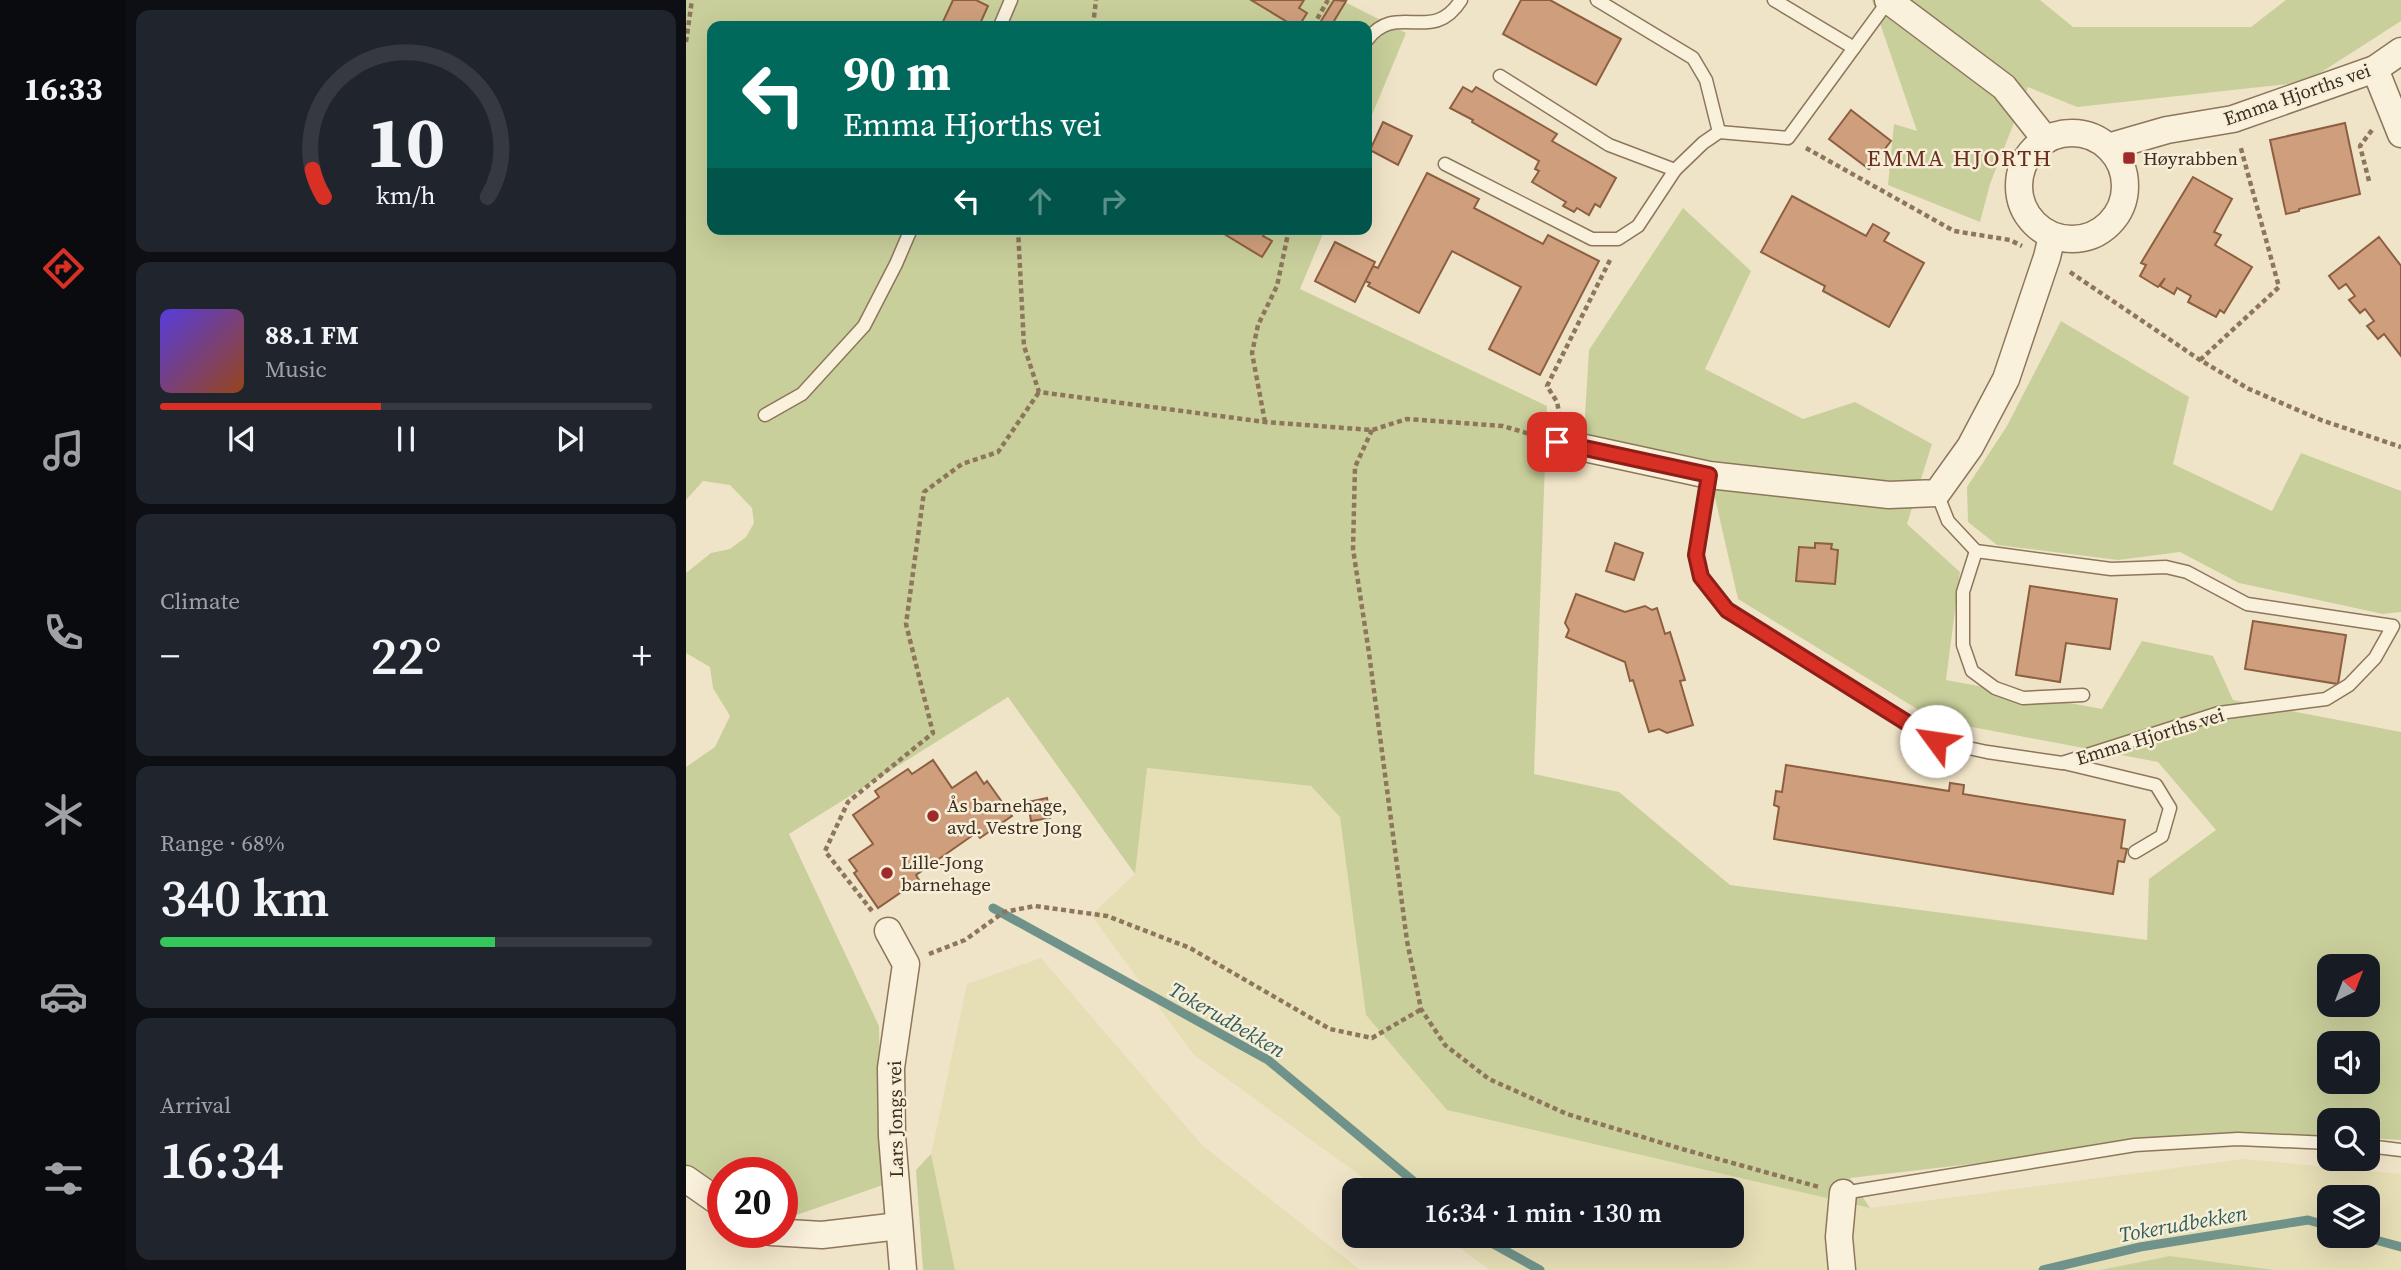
<!DOCTYPE html>
<html lang="en">
<head>
<meta charset="utf-8">
<style>
  body { margin:0; font-family:"Source Serif 4",serif; background:#20242c; color:#f1f3f6; height:100vh; display:flex; flex-direction:column; font-size:26px; white-space:nowrap }
  * { box-sizing:border-box; margin:0 }
  p { font-size:23px; color:#9ea1a6 }
  .icon { flex:none; width:38px; height:38px; fill:none; stroke:currentColor; stroke-width:2; stroke-linecap:round; stroke-linejoin:round }
  .map { position:relative; flex:1; overflow:hidden }
  .panel { display:flex; flex-direction:column; gap:10px; padding:10px; background:#0d0f14; width:560px }
  .panel>* { flex:none }
  .banner { position:absolute; left:21px; top:21px; width:665px; height:214px; border-radius:14px; box-shadow:0 7px 28px #0002; background:#00695c; color:#fff; overflow:hidden }
  .needle { width:46px; rotate:42deg }
  .tools { position:absolute; left:1631px; top:954px; display:grid; gap:14px }
  .tools a { display:grid; place-items:center; width:63px; height:63px; border-radius:14px; background:#171b24; box-shadow:0 7px 28px #0002; font-size:35px }
  .speed { position:absolute; left:21px; top:1157px; display:flex; gap:14px; font-size:35px; font-weight:700; text-align:center }
  .speed>* { display:grid; place-content:center; width:91px; height:91px; border-radius:50%; background:#171b24; box-shadow:0 7px 28px #0002; line-height:1 }
  .speed .limit { border:10px solid #d22; background:#fff; color:#111 }
  .pin { position:absolute; display:grid; place-items:center; width:60px; height:60px; color:#fff; margin:-30px; border-radius:14px; box-shadow:0 4px 10px #0006 }
  .me { position:absolute; width:77px; margin:-38px; rotate:301deg; stroke-linejoin:round; filter:drop-shadow(0 0 5px #0008) }
  .turn { display:flex; align-items:center; gap:24px; height:147px; padding:0 21px; font-size:32px }
  .turn .icon { width:91px; height:91px; stroke-width:2.5 }
  .turn b { display:block; font-size:49px; line-height:60px }
  .lanes { display:flex; align-items:center; height:66px; padding:0 21px; background:#0003; justify-content:center; gap:35px; direction:ltr }
  .lanes .off { opacity:.35 }
  .big { font-size:52px; font-weight:600; line-height:1.1 }
  .panel .card { flex:1; display:flex; flex-direction:column; justify-content:center; gap:10px; min-width:0; padding:0 24px; border-radius:14px; background:#20242c }
  .panel .dial { align-items:center; gap:0 }
  .dial svg { height:182px; overflow:visible; fill:none; stroke:#363941; stroke-width:7; stroke-linecap:round; text-anchor:middle }
  .dial text { fill:#f1f3f6; stroke:none }
  .song { display:flex; align-items:center; gap:21px }
  .cover { width:84px; height:84px; border-radius:10px; background:linear-gradient(135deg,hsl(250 70% 55%),hsl(20 70% 35%)) }
  .played { height:7px; border-radius:4px; background:linear-gradient(90deg,#d93025 45%,#363941 45%) }
  .keys { display:flex; justify-content:space-around; direction:ltr }
  .heat { display:flex; justify-content:space-between; align-items:center; font-size:38px; direction:ltr }
  .charge { height:10px; border-radius:5px; background:linear-gradient(90deg,#34c759 68%,#363941 0) }
  .trip { position:absolute; left:656px; top:1178px; width:402px; height:70px; border-radius:14px; background:#171b24; box-shadow:0 7px 28px #0002; font-weight:600; line-height:70px; text-align:center }
  main { display:flex; flex:1; min-height:0 }
  .tab-bar { display:flex; flex-direction:column; width:126px; justify-content:space-around; align-items:center; background:#090b0e; color:#9ea1a6 }
  .tab-bar .icon { width:49px; height:49px }
  .tab-bar .on { color:#d93025 }
  .tab-bar b { font-size:32px; color:#f1f3f6 }
  .map>svg:first-child { display:block }
  .farmland { fill:#e6deb5; fill-rule:evenodd }
  .green { fill:#c9cf9b; fill-rule:evenodd }
  .lines { fill:none; stroke-linecap:round; stroke-linejoin:round }
  .stream { stroke:#6f938a; stroke-width:9 }
  .building { fill:#cf9f7d; stroke:#8d5f41; stroke-width:2 }
  .service-casing { stroke:#8d765c; stroke-width:15 }
  .minor-casing { stroke:#8d765c; stroke-width:29 }
  .path { stroke:#8d765c; stroke-width:4.5; stroke-dasharray:5 3.5; stroke-linecap:butt }
  .service { stroke:#faf1dc; stroke-width:12 }
  .minor { stroke:#faf1dc; stroke-width:26 }
  .route-casing { stroke:#8d1f18; stroke-width:18 }
  .route { stroke:#d93025; stroke-width:12 }
  .poi-dot { fill:#9e2a2b; stroke:#f7eed8; stroke-width:2.5 }
  .labels { text-anchor:middle; stroke-width:5; stroke-linejoin:round; paint-order:stroke }
  .street-label { font-size:19px; fill:#3d2e20; stroke:#f7eed8 }
  .poi-label { font-size:19px; fill:#3d2e20; stroke:#f7eed8; text-anchor:start }
  .water-label { font-size:21px; font-style:italic; fill:#2f5d5a; stroke:#f7eed8 }
  .quarter-label { font-size:23px; letter-spacing:2px; fill:#6b2e1e; stroke:#f7eed8 }
</style>
</head>
<body>
<main>
<nav class="tab-bar">
<b>16:33</b>
<svg class="icon on" aria-label="directions" viewBox="0 0 24 24"><path d="M12 3l9 9-9 9-9-9zM9 14v-3h6M13 9l2 2-2 2"/></svg>
<svg class="icon" aria-label="music" viewBox="0 0 24 24"><path d="M9 18V5l10-2v13"/><circle cx="6" cy="18" r="3"/><circle cx="16" cy="16" r="3"/></svg>
<svg class="icon" aria-label="phone" viewBox="0 0 24 24"><path d="M5 4h4l2 5-3 2q2 4 5 5l2-3 5 2v4C11 20 4 13 5 4z"/></svg>
<svg class="icon" aria-label="climate" viewBox="0 0 24 24"><path d="M12 3v18M4 7l16 10M4 17L20 7"/></svg>
<svg class="icon" aria-label="car" viewBox="0 0 24 24"><path d="M5 17H2v-5l4-1 3-4h7l3 4 3 1v5h-3M9 17h6M6 11h13"/><circle cx="7" cy="17" r="2"/><circle cx="17" cy="17" r="2"/></svg>
<svg class="icon" aria-label="filters" viewBox="0 0 24 24"><path d="M4 7h16M4 17h16"/><circle cx="9" cy="7" r="2"/><circle cx="15" cy="17" r="2"/></svg>
</nav>
<section class="panel">
<div class="card dial"><svg viewBox="0 0 100 80">
<path d="M14 69A42 42 0 1 1 86 69"/>
<path d="M14 69A42 42 0 0 1 9 57" stroke="#d93025"/>
<text x="50" y="56" font-size="32" font-weight="700">10</text>
<text x="50" y="72" font-size="11">km/h</text>
</svg></div>
<div class="card">
<div class="song"><i class="cover"></i><div><b>88.1 FM</b><p>Music</p></div></div>
<div class="played"></div>
<div class="keys"><svg class="icon" aria-label="previous" viewBox="0 0 24 24"><path d="M18 5L8 12l10 7zM5 5v14"/></svg><svg class="icon" aria-label="pause" viewBox="0 0 24 24"><path d="M8 5v14M16 5v14"/></svg><svg class="icon" aria-label="next" viewBox="0 0 24 24"><path d="M6 5l10 7-10 7zM19 5v14"/></svg></div>
</div>
<div class="card"><p>Climate</p>
<div class="heat"><a>−</a><b class="big">22°</b><a>+</a></div>
</div>
<div class="card"><p>Range · 68%</p><b class="big">340 km</b><div class="charge"></div></div>
<div class="card"><p>Arrival</p><b class="big">16:34</b></div>
</section>
<div class="map">
<svg width="1715" height="1270" viewBox="0 0 1715 1270">
  <rect width="100%" height="100%" fill="#f0e4c8"/>
  <g class="farmland">
    <path d="M 460,768 L 625,786 L 654,817 L 680,1015 L 761,1110 L 1184,1208 L 1558,1159 L 1715,1174 L 1715,1270 L 1589,1270 L 1484,1256 L 1414,1270 L 804,1270 L 757,1236 L 1046,1236 L 1046,1190 L 694,1190 L 508,1055 L 405,915 L 449,874 ZM 1643,1197 L 1682,1197 L 1682,1236 L 1643,1236 Z"/>
    <polygon points="355,958 516,1145 674,1270 269,1270 245,1155 281,984"/>
  </g>
  <g class="green">
    <path d="M 0,0 L 655,0 L 720,33 L 681,127 L 681,26 L 26,26 L 26,229 L 639,229 L 614,289 L 861,406 L 848,774 L 933,792 L 1044,885 L 1461,940 L 1463,879 L 1530,830 L 1472,762 L 1249,720 L 1052,599 L 1022,467 L 898,433 L 903,350 L 997,208 L 1065,271 L 1019,369 L 1117,419 L 1169,402 L 1246,444 L 1221,524 L 1274,572 L 1260,680 L 1416,709 L 1456,641 L 1527,656 L 1547,700 L 1715,732 L 1715,1140 L 1682,1138 L 1682,1120 L 1643,1120 L 1643,1136 L 1562,1132 L 1164,1178 L 1184,1208 L 761,1110 L 680,1015 L 654,817 L 625,786 L 461,768 L 449,874 L 322,697 L 103,834 L 193,1026 L 197,1185 L 96,1220 L 96,1172 L 37,1172 L 37,1203 L 0,1181 L 0,767 L 29,747 L 44,716 L 27,688 L 24,667 L 0,653 L 0,573 L 25,553 L 44,549 L 60,537 L 68,523 L 66,508 L 44,485 L 17,481 L 0,500 ZM 1643,966 L 1682,966 L 1682,1004 L 1643,1004 ZM 1643,1043 L 1682,1043 L 1682,1082 L 1643,1082 Z"/>
    <polygon points="1186,0 1354,0 1387,27 1565,27 1600,0 1715,0 1715,21 1620,82 1391,107 1342,87 1304,184 1294,222 1202,185 1208,124 1231,131"/>
    <polygon points="1375,321 1503,397 1487,464 1586,511 1615,453 1715,491 1715,612 1697,614 1553,583 1494,552 1432,560 1311,545 1282,522 1281,487 1321,426"/>
    <polygon points="245,1154 269,1270 237,1270 230,1170"/>
    <polygon points="1484,1256 1589,1270 1414,1270"/>
  </g>
  <g class="lines">
    <g class="stream">
      <polyline points="307,908 582,1060 738,1190"/>
      <polyline points="793,1236 854,1270"/>
      <polyline points="1675,1236 1715,1247"/>
      <polyline points="1357,1270 1454,1247 1622,1220 1643,1226"/>
    </g>
  </g>
  <g class="building">
    <polygon points="267,0 290,0 302,6 293,26 255,26"/>
    <polygon points="565,0 618,0 613,8 621,13 613,26 608,26"/>
    <polygon points="648,0 660,1 645,26 632,26"/>
    <polygon points="835,0 864,0 935,39 910,85 817,34"/>
    <polygon points="777,87 786,92 790,87 871,134 866,141 930,178 914,207 909,204 903,215 891,208 888,212 877,206 880,202 846,182 853,171 849,169 853,161 786,122 787,120 764,108"/>
    <polygon points="1165,110 1205,141 1183,169 1143,139"/>
    <polygon points="697,122 726,136 712,165 684,150"/>
    <polygon points="1659,123 1674,194 1613,209 1613,211 1600,214 1584,140"/>
    <polygon points="741,173 793,199 788,208 857,244 862,235 913,261 854,375 803,349 835,287 766,251 733,313 682,286 684,283 679,281 687,266 692,268"/>
    <polygon points="1507,177 1546,199 1528,232 1535,235 1529,245 1566,267 1538,313 1534,310 1530,317 1502,302 1505,296 1491,288 1488,294 1474,286 1479,278 1472,287 1454,276 1460,265 1455,263"/>
    <polygon points="1106,196 1180,236 1187,224 1203,233 1198,241 1238,263 1203,327 1137,291 1139,286 1075,252"/>
    <polygon points="530,229 581,229 577,236 586,241 576,257"/>
    <polygon points="1693,237 1715,266 1715,356 1698,334 1692,339 1681,326 1688,321 1679,309 1674,313 1663,300 1669,296 1660,284 1653,289 1643,276"/>
    <polygon points="649,242 689,262 669,302 629,281"/>
    <polygon points="929,543 957,553 948,580 920,571"/>
    <polygon points="1129,543 1146,544 1145,549 1152,550 1149,584 1110,581 1113,547 1129,548"/>
    <polygon points="1344,586 1431,599 1424,649 1380,643 1374,682 1330,675"/>
    <polygon points="890,594 939,612 959,606 966,610 971,608 979,634 984,632 999,680 994,681 1007,725 981,733 973,729 963,732 947,680 944,681 939,662 880,637 883,630 879,623"/>
    <polygon points="1567,621 1660,635 1652,684 1559,669"/>
    <polygon points="247,760 266,788 290,772 298,784 301,781 326,816 294,838 290,833 230,875 233,880 192,908 168,873 171,871 163,860 187,844 167,815 193,797 189,791 222,769 226,774"/>
    <polygon points="1100,765 1263,791 1264,783 1278,785 1277,794 1439,820 1435,848 1441,849 1438,862 1432,861 1427,894 1088,839 1093,807 1088,805 1090,791 1096,792"/>
    <polygon points="361,798 364,818 345,821 342,802"/>
  </g>
  <g class="lines">
    <g class="service-casing">
      <g id="service">
        <polyline points="911,0 1007,58 1020,80 1033,132"/>
        <polyline points="1088,0 1168,48"/>
        <polyline points="314,26 325,0"/>
        <path d="M 681,40 C 711,0 746,46 775,0"/>
        <polyline points="814,76 923,145 989,170"/>
        <polyline points="1033,132 1102,138 1203,0"/>
        <polyline points="759,164 906,239 932,239 952,226 989,170 1017,143 1033,132"/>
        <polyline points="79,415 116,394 178,326 210,264 225,229"/>
        <polyline points="1023,475 1010,555 1015,577 1040,610 1250,741 1301,752 1376,763 1533,713 1640,699 1663,685 1689,658 1707,626 1561,604 1501,572 1480,567 1425,569 1290,551 1262,521 1251,493"/>
        <polyline points="1290,551 1277,592 1277,645 1286,671 1309,688 1337,698 1397,695"/>
        <polyline points="1378,763 1470,785 1484,808 1476,836 1449,852"/>
        <polyline points="1682,1146 1715,1150"/>
        <polyline points="1157,1193 1449,1145 1552,1139 1643,1143"/>
      </g>
    </g>
    <g class="minor-casing">
      <g id="minor">
        <polyline points="1202,0 1318,87 1360,140"/>
        <polyline points="1689,69 1715,134"/>
        <circle cx="1386" cy="186" r="53"/>
        <polyline points="1422,147 1481,130 1547,119 1689,69 1715,51"/>
        <polyline points="871,442 1023,475 1203,495 1251,493 1284,447 1320,379 1361,257 1366,236"/>
        <polyline points="202,931 220,964 205,1068 206,1136 217,1270"/>
        <polyline points="0,1179 37,1205"/>
        <polyline points="85,1232 136,1235 213,1226"/>
        <polyline points="1156,1270 1153,1237 1157,1193"/>
      </g>
    </g>
    <g class="path">
      <polyline points="407,26 410,0"/>
      <polyline points="627,26 642,0"/>
      <polyline points="0,42 6,0"/>
      <polyline points="1120,148 1268,231 1324,240 1336,246"/>
      <polyline points="1683,181 1674,146 1686,130"/>
      <polyline points="332,229 338,346 353,392 579,422 686,430 721,419 817,426 847,435"/>
      <polyline points="1384,272 1514,360 1563,389 1635,420 1715,447"/>
      <polyline points="1514,360 1593,287 1554,145"/>
      <polyline points="874,417 871,402 861,386 925,258"/>
      <polyline points="579,422 566,353 572,325 591,286 603,229"/>
      <polyline points="686,430 669,467 667,549 683,653 721,941 735,1009 759,1045 803,1079 881,1114 996,1149 1133,1187"/>
      <polyline points="186,911 139,851 162,802 247,733 220,624 238,492 276,464 312,452 353,392"/>
      <polyline points="243,954 279,940 318,912 349,906 421,916 504,948 644,1029 686,1038 734,1010"/>
    </g>
    <use href="#service" class="service"/>
    <use href="#minor" class="minor"/>
  </g>
  <g class="lines">
    <g class="route-casing">
      <polyline id="route" points="871,442 1023,475 1010,555 1015,577 1041,610 1250,741"/>
    </g>
    <use href="#route" class="route"/>
  </g>
  <g class="poi-dot">
    <rect x="1436" y="151" width="14" height="14" rx="3.5"/>
    <circle cx="247" cy="816" r="7"/>
    <circle cx="201" cy="873" r="7"/>
  </g>
  <g class="labels">
    <g class="street-label">
      <text transform="translate(1611 94) rotate(-19)" y="7">Emma Hjorths vei</text>
      <text transform="translate(1464 736) rotate(-17)" y="7">Emma Hjorths vei</text>
      <text transform="translate(209 1119) rotate(-91)" y="7">Lars Jongs vei</text>
    </g>
    <g class="poi-label">
      <text x="1457" y="165">Høyrabben</text>
      <text x="261" y="812">Ås barnehage,<tspan x="261" dy="22">avd. Vestre Jong</tspan></text>
      <text x="215" y="869">Lille-Jong<tspan x="215" dy="22">barnehage</tspan></text>
    </g>
    <g class="water-label">
      <text transform="translate(541 1020) rotate(30)" y="7">Tokerudbekken</text>
      <text transform="translate(1497 1224) rotate(-10)" y="7">Tokerudbekken</text>
    </g>
    <g class="quarter-label">
      <text x="1274" y="166">EMMA HJORTH</text>
    </g>
  </g>
</svg>
<div class="tools">
<a><svg class="needle" viewBox="-14 -14 28 28"><path d="M0-13l5 13h-10z" fill="#e53935"/><path d="M0 13l5-13h-10z" fill="#9ea1a6"/></svg></a>
<a><svg class="icon" aria-label="sound" viewBox="0 0 24 24"><path d="M4 9h4l5-4v14l-5-4H4zM17 9q2 3 0 6"/></svg></a>
<a><svg class="icon" aria-label="search" viewBox="0 0 24 24"><circle cx="10" cy="10" r="6"/><path d="M15 15l6 6"/></svg></a>
<a><svg class="icon" aria-label="layers" viewBox="0 0 24 24"><path d="M12 4l9 5-9 5-9-5zM3 14l9 5 9-5"/></svg></a>
</div>
<div class="speed"><div class="limit">20</div></div>
<div class="pin" style="left:871px;top:442px;background:#d93025"><svg class="icon" aria-label="arrive" viewBox="0 0 24 24"><path d="M6 21V4h12l-3 4 3 4H6"/></svg></div>
<svg class="me" style="left:1250px;top:741px" viewBox="-20 -20 40 40"><circle r="19" fill="#fff"/><path d="M0-13L10 11 0 6-10 11z" fill="#d93025"/></svg>
<div class="trip">16:34 · 1 min · 130 m</div>
<div class="banner">
<div class="turn"><svg class="icon" aria-label="left" viewBox="0 0 24 24"><path d="M17 20v-9H6M10 6l-5 5 5 5"/></svg><div><b>90 m</b>Emma Hjorths vei</div></div>
<div class="lanes"><svg class="icon" aria-label="left" viewBox="0 0 24 24"><path d="M17 20v-9H6M10 6l-5 5 5 5"/></svg><svg class="icon off" aria-label="ahead" viewBox="0 0 24 24"><path d="M12 20V5M6 11l6-6 6 6"/></svg><svg class="icon off" aria-label="right" viewBox="0 0 24 24"><path d="M7 20v-9h11M14 6l5 5-5 5"/></svg></div>
</div>
</div>
</main>
</body>
</html>
